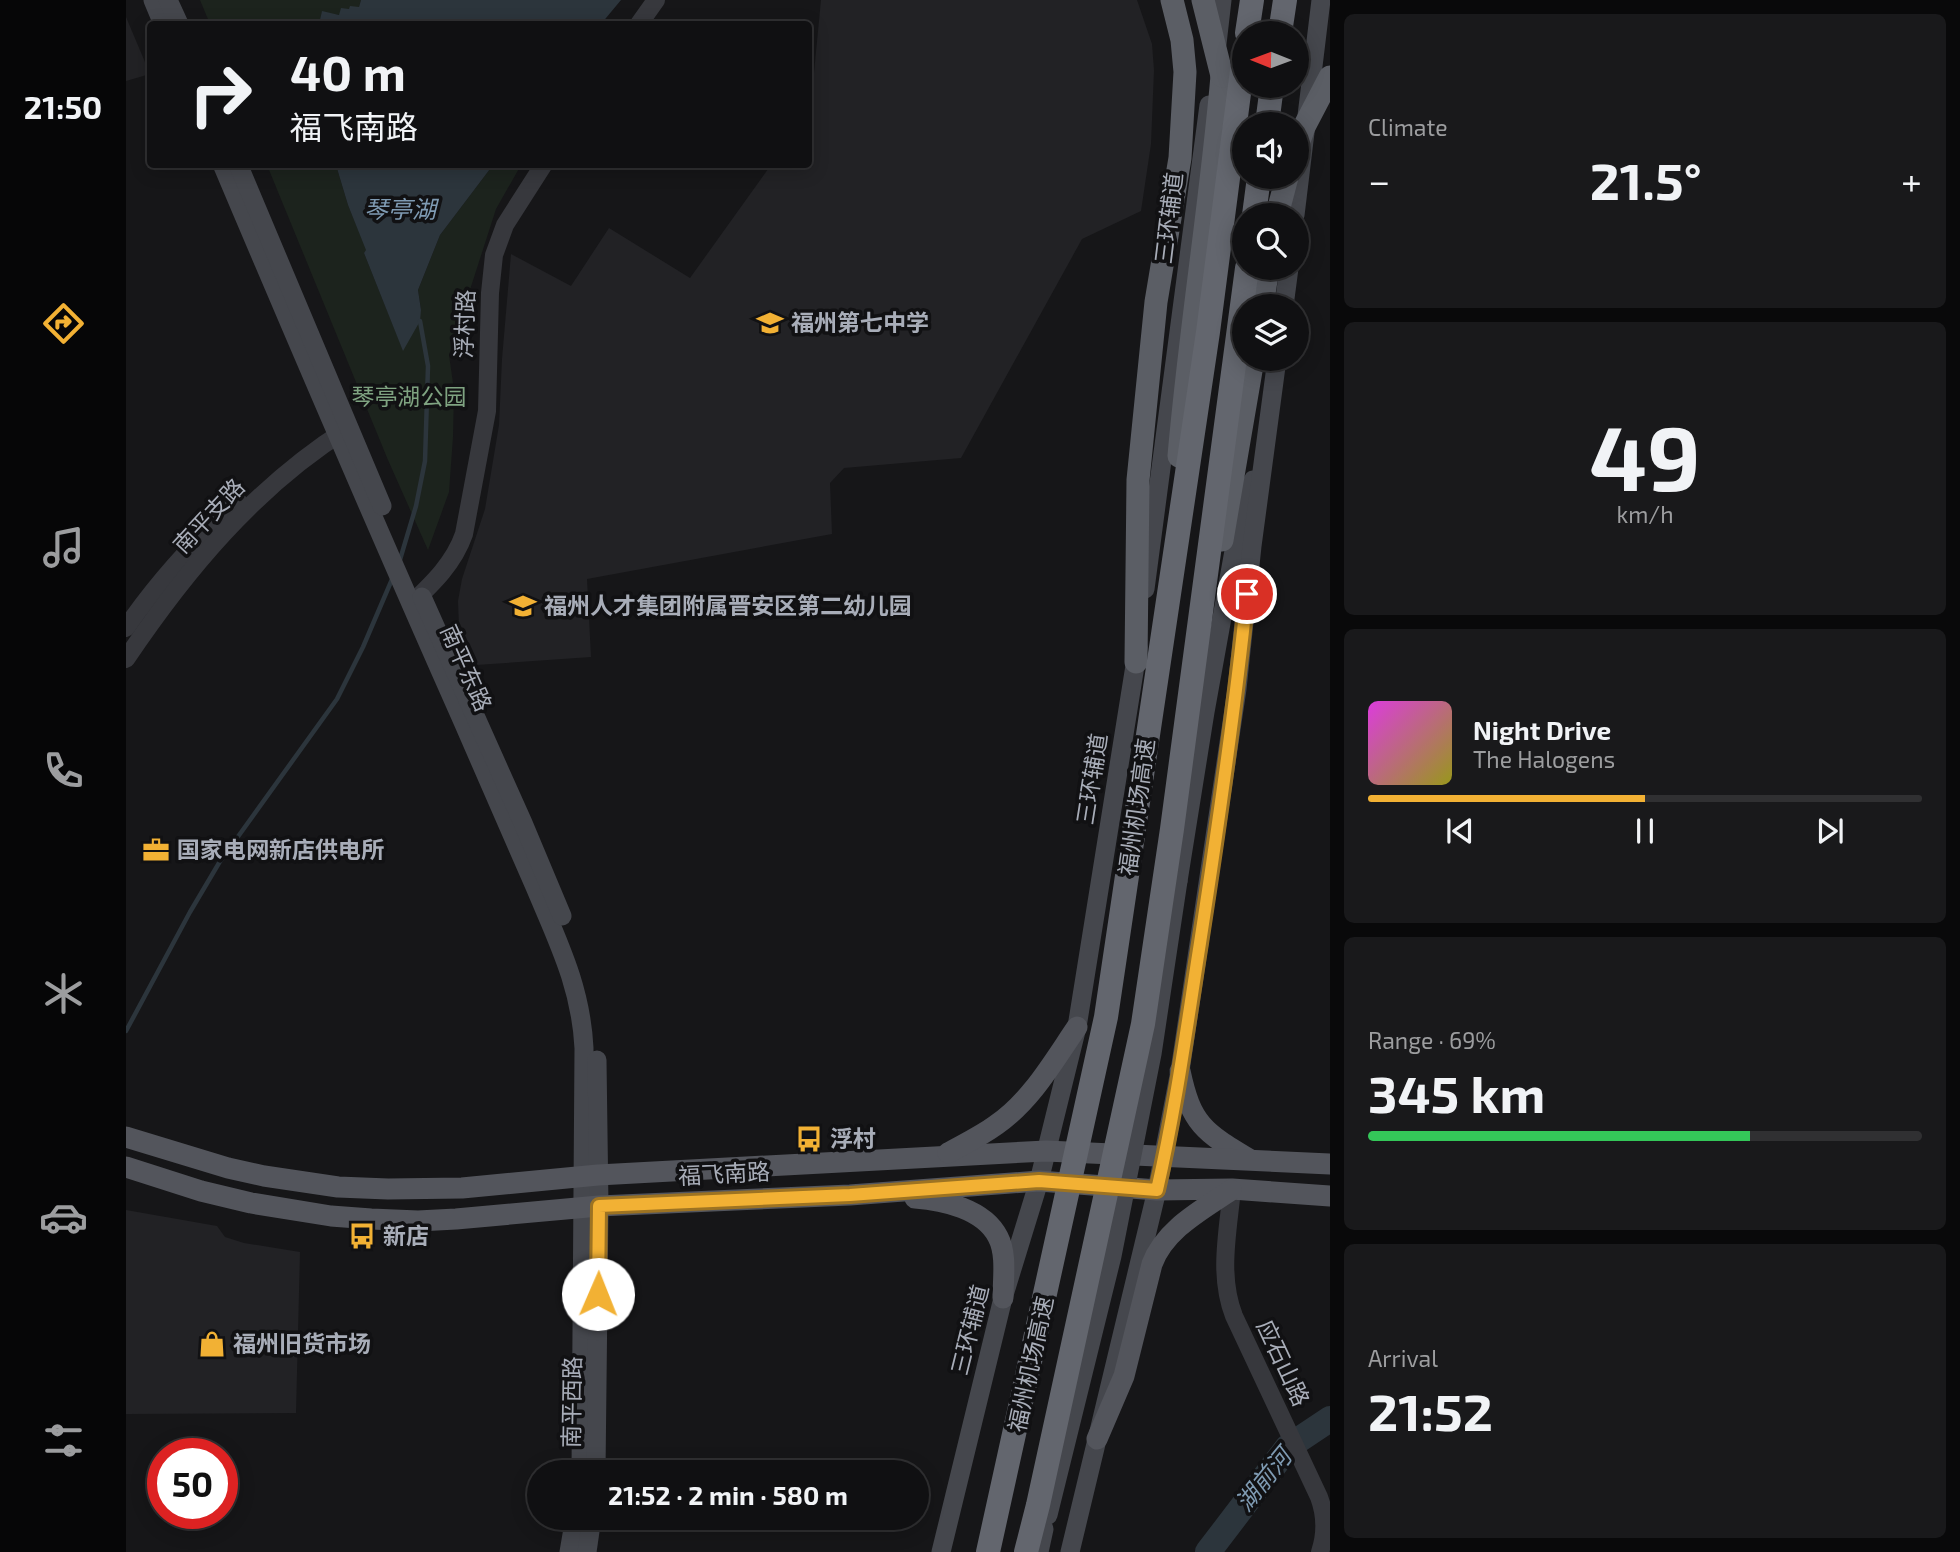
<!DOCTYPE html>
<html lang="en">
<head>
<meta charset="utf-8">
<style>
  body { margin:0; font-family:"Exo 2","Noto Sans SC",sans-serif; background:#19191b; color:#f1f3f6; height:100vh; display:flex; flex-direction:column; font-size:26px; white-space:nowrap }
  * { box-sizing:border-box; margin:0 }
  p { font-size:23px; color:#9c9d9f }
  .icon { flex:none; width:38px; height:38px; fill:none; stroke:currentColor; stroke-width:2; stroke-linecap:round; stroke-linejoin:round }
  .map { position:relative; flex:1; overflow:hidden }
  .side { display:flex; flex-direction:column; gap:14px; padding:14px; background:#09090a; width:630px }
  .side>* { flex:none }
  .top-card { position:absolute; left:21px; top:21px; width:665px; height:147px; border-radius:7px; box-shadow:0 4px 18px #0003,0 0 0 2px #303032; background:#101012; color:#f1f3f6; overflow:hidden }
  .needle { width:46px; rotate:271deg }
  .buttons { position:absolute; left:1106px; top:21px; display:grid; gap:14px }
  .buttons a { display:grid; place-items:center; width:77px; height:77px; border-radius:50%; background:#101012; box-shadow:0 4px 18px #0003,0 0 0 2px #303032; font-size:35px }
  .speed { position:absolute; left:21px; top:1438px; display:flex; gap:14px; font-size:35px; font-weight:700; text-align:center }
  .speed>* { display:grid; place-content:center; width:91px; height:91px; border-radius:50%; background:#101012; box-shadow:0 4px 18px #0003,0 0 0 2px #303032; line-height:1 }
  .speed .limit { border:10px solid #d22; background:#fff; color:#111 }
  .pin { position:absolute; display:grid; place-items:center; width:60px; height:60px; color:#fff; margin:-30px; border:4px solid #fff; border-radius:50%; box-shadow:0 2px 7px #0007 }
  .me { position:absolute; width:77px; margin:-38px; rotate:1deg; stroke-linejoin:round; filter:drop-shadow(0 0 5px #0008) }
  .turn { display:flex; align-items:center; gap:24px; height:147px; padding:0 28px; font-size:32px }
  .turn .icon { width:91px; height:91px; stroke-width:2.5 }
  .turn b { display:block; font-size:49px; line-height:60px }
  .big { font-size:52px; font-weight:700; line-height:1.1 }
  .side .tile { flex:1; display:flex; flex-direction:column; justify-content:center; gap:10px; min-width:0; padding:0 24px; border-radius:10px; background:#19191b }
  .side .dial { align-items:center; gap:0 }
  .dial b { font-size:91px; line-height:1 }
  .song { display:flex; align-items:center; gap:21px }
  .cover { width:84px; height:84px; border-radius:10px; background:linear-gradient(135deg,hsl(300 70% 55%),hsl(60 70% 35%)) }
  .played { height:7px; border-radius:4px; background:linear-gradient(90deg,#f2b134 50%,#303032 50%) }
  .keys { display:flex; justify-content:space-around; direction:ltr }
  .heat { display:flex; justify-content:space-between; align-items:center; font-size:38px; direction:ltr }
  .charge { height:10px; border-radius:5px; background:linear-gradient(90deg,#34c759 69%,#303032 0) }
  .trip { position:absolute; left:401px; top:1460px; width:402px; height:70px; border-radius:35px; background:#101012; box-shadow:0 4px 18px #0003,0 0 0 2px #303032; font-weight:700; line-height:70px; text-align:center }
  main { display:flex; flex:1; min-height:0 }
  .tabs { display:flex; flex-direction:column; width:126px; justify-content:space-around; align-items:center; background:#060607; color:#9c9d9f }
  .tabs .icon { width:49px; height:49px }
  .tabs .selected { color:#f2b134 }
  .tabs b { font-size:32px; color:#f1f3f6 }
  .map>svg:first-child { display:block }
  .built { fill:#222225 }
  .green { fill:#1c231d }
  .water { fill:#2c353c }
  .lines { fill:none; stroke-linecap:round; stroke-linejoin:round }
  .stream { stroke:#2c353c; stroke-width:4.5 }
  .river { stroke:#2c353c; stroke-width:26 }
  .tertiary { stroke:#37383d; stroke-width:18 }
  .secondary { stroke:#45474d; stroke-width:19 }
  .primary { stroke:#53555c; stroke-width:21 }
  .trunk { stroke:#5b5e65; stroke-width:23 }
  .motorway { stroke:#63666e; stroke-width:24 }
  .secondary-bridge { stroke:#45474d; stroke-width:19 }
  .trunk-bridge { stroke:#5b5e65; stroke-width:23 }
  .motorway-bridge { stroke:#63666e; stroke-width:24 }
  .route-casing { stroke:#9d7322; stroke-width:18 }
  .route { stroke:#f2b134; stroke-width:12 }
  .labels { text-anchor:middle; stroke-width:7; stroke-linejoin:round; paint-order:stroke }
  .street-label { font-size:23px; fill:#a8adb8; stroke:#111113 }
  .poi-label { font-size:23px; font-weight:bold; fill:#a8adb8; stroke:#111113; text-anchor:start }
  .park-label { font-size:23px; fill:#7fa381; stroke:#111113 }
  .water-label { font-size:24px; font-style:italic; fill:#7f9bb3; stroke:#111113 }
</style>
</head>
<body>
<main>
<nav class="tabs">
<b>21:50</b>
<svg class="icon selected" aria-label="directions" viewBox="0 0 24 24"><path d="M12 3l9 9-9 9-9-9zM9 14v-3h6M13 9l2 2-2 2"/></svg>
<svg class="icon" aria-label="music" viewBox="0 0 24 24"><path d="M9 18V5l10-2v13"/><circle cx="6" cy="18" r="3"/><circle cx="16" cy="16" r="3"/></svg>
<svg class="icon" aria-label="phone" viewBox="0 0 24 24"><path d="M5 4h4l2 5-3 2q2 4 5 5l2-3 5 2v4C11 20 4 13 5 4z"/></svg>
<svg class="icon" aria-label="climate" viewBox="0 0 24 24"><path d="M12 3v18M4 7l16 10M4 17L20 7"/></svg>
<svg class="icon" aria-label="car" viewBox="0 0 24 24"><path d="M5 17H2v-5l4-1 3-4h7l3 4 3 1v5h-3M9 17h6M6 11h13"/><circle cx="7" cy="17" r="2"/><circle cx="17" cy="17" r="2"/></svg>
<svg class="icon" aria-label="filters" viewBox="0 0 24 24"><path d="M4 7h16M4 17h16"/><circle cx="9" cy="7" r="2"/><circle cx="15" cy="17" r="2"/></svg>
</nav>
<div class="map">
<svg width="1204" height="1552" viewBox="0 0 1204 1552">
  <rect width="100%" height="100%" fill="#161618"/>
  <g class="built">
    <polygon points="695,0 1011,0 1026,44 1028,70 1025,144 1015,211 956,239 835,458 718,468 704,483 706,534 461,579 465,657 350,665 333,626 332,601 336,579 359,509 373,425 376,359 385,254 445,286 483,228 564,278 645,165 682,164 683,98 687,83"/>
    <polygon points="0,17 24,74 0,81"/>
    <polygon points="0,1210 91,1226 99,1237 118,1243 174,1252 170,1413 0,1414"/>
  </g>
  <g class="green">
    <polygon points="74,0 235,0 233,7 223,9 213,15 196,12 193,24 84,24"/>
    <polygon points="141,165 210,165 222,205 241,250 238,253 277,350 295,310 292,290 314,235 367,165 395,165 370,209 323,355 328,390 327,437 323,492 302,550 262,460"/>
  </g>
  <g class="water">
    <polygon points="235,0 495,0 475,24 193,24 196,11 213,15 215,8 223,9 224,6 233,7"/>
    <polygon points="210,165 367,165 314,235 292,290 295,310 294,321 277,351 238,253 240,250 222,205"/>
  </g>
  <g class="lines">
    <g class="stream">
      <polyline points="273,563 290,506 299,461 302,366 294,321"/>
      <polyline points="0,1031 64,912 93,863 211,699 237,647 267,577"/>
    </g>
    <polyline class="river" points="1082,1552 1162,1447 1204,1419"/>
    <g class="tertiary">
      <polyline points="513,24 530,0"/>
      <path d="M 285,604 C 307,583 328,563 338,534 L 361,411 L 364,293 L 368,255 L 379,225 L 418,164"/>
      <path d="M 0,628 C 32,581 70,540 112,501"/>
      <path d="M 0,659 C 60,570 129,487 221,429"/>
      <path d="M 1106,1189 C 1102,1232 1092,1275 1108,1316 L 1193,1497 C 1200,1516 1200,1534 1194,1552"/>
    </g>
    <g class="secondary">
      <polyline points="27,0 37,24"/>
      <polyline points="42,0 53,24"/>
      <polyline points="1091,44 1096,0"/>
      <path d="M 96,164 C 175,351 255,537 337,722 C 361,777 385,832 409,887 C 432,942 455,987 458,1048 L 455,1472"/>
      <polyline points="112,164 256,506"/>
      <polyline points="1169,215 1195,0"/>
      <polyline points="1158,306 1163,268"/>
      <polyline points="1019,589 1083,105"/>
      <polyline points="296,597 397,823 436,916"/>
      <polyline points="1052,881 1079,712 1115,512 1127,480"/>
      <polyline points="470,1472 473,1206 471,1060"/>
      <polyline points="443,1552 449,1517"/>
      <polyline points="461,1552 466,1517"/>
      <polyline points="815,1552 877,1298 913,1181 951,1027 1012,647"/>
      <polyline points="913,1552 918,1529"/>
      <polyline points="944,1552 1031,1190 1054,1071 1111,689 1126,546 1151,359"/>
    </g>
    <g class="primary">
      <path d="M 1054,1071 C 1065,1124 1078,1132 1123,1159"/>
      <polyline points="0,1137 102,1168 138,1176 212,1187 262,1189 336,1188 472,1175 920,1151 1204,1164"/>
      <path d="M 822,1153 C 838,1144 855,1136 870,1125 C 905,1101 927,1062 951,1027"/>
      <polyline points="0,1167 75,1191 125,1203 205,1216 245,1219 292,1221 330,1219 473,1206 724,1195 913,1181 1031,1190 1106,1189 1204,1196"/>
      <path d="M 789,1198 C 817,1200 858,1209 872,1237 C 881,1254 877,1279 877,1298"/>
      <path d="M 971,1439 L 998,1376 L 1026,1264 C 1039,1229 1076,1210 1105,1190"/>
    </g>
    <g class="trunk">
      <polyline points="1151,215 1161,177"/>
      <polyline points="1136,306 1142,268"/>
      <path d="M 1053,456 C 1064,329 1085,203 1096,76"/>
      <polyline points="1096,540 1127,359"/>
      <polyline points="1010,662 1012,480 1030,302 1054,158 1059,72 1056,40 1046,0"/>
    </g>
    <g class="motorway">
      <polyline points="1121,33 1126,0"/>
      <polyline points="1154,33 1159,0"/>
      <polyline points="1141,124 1146,86"/>
      <polyline points="1128,215 1133,177"/>
    </g>
    <polyline class="secondary-bridge" points="922,1515 986,1256 1026,1054 1052,881"/>
    <g class="trunk-bridge">
      <polyline points="1077,0 1096,76"/>
      <polyline points="1171,147 1178,127 1204,77"/>
    </g>
    <g class="motorway-bridge">
      <polyline points="862,1552 980,1017 1082,332 1118,55"/>
      <polyline points="900,1552 912,1505 1017,1024 1046,829 1121,268"/>
    </g>
  </g>
  <g class="lines">
    <g class="route-casing">
      <path id="route" d="M 472,1294 L 473,1206 L 724,1195 L 913,1181 L 1031,1190 C 1050,1108 1061,1025 1074,943 C 1092,827 1109,711 1121,594"/>
    </g>
    <use href="#route" class="route"/>
  </g>
  <defs>
    <g id="school-bare" transform="scale(2.1)"><path d="M0-5L7-2L0 1L-7-2ZM-4 1L0 2.5L4 1V4Q0 6-4 4Z" fill="#f2b134" stroke="#111113" stroke-width="2.5" paint-order="stroke"/></g>
    <g id="office-bare" transform="scale(2.1)"><path d="M-6-3h4V-5.5h4V-3h4V5H-6ZM-1-4.5V-3h2v-1.5ZM-6 0V1H6V0Z" fill="#f2b134" stroke="#111113" stroke-width="2.5" paint-order="stroke"/></g>
    <g id="bus-bare" transform="scale(2.1)"><path d="M-5-6H5V4H4V6H2V4H-2V6H-4V4H-5ZM-3.5-4V0h7V-4ZM-3.5 1.2v1.5H-2V1.2ZM2 1.2v1.5H3.5V1.2Z" fill="#f2b134" stroke="#111113" stroke-width="2.5" paint-order="stroke"/></g>
    <g id="shop-bare" transform="scale(2.1)"><path d="M-5-2.5h2.3a2.7 3.5 0 0 1 5.4 0H5L5.5 6h-11ZM-1.5-2.5h3a1.5 2.3 0 0 0-3 0Z" fill="#f2b134" stroke="#111113" stroke-width="2.5" paint-order="stroke"/></g>
  </defs>
  <g fill-rule="evenodd">
    <use href="#school-bare" x="644" y="323"/>
    <use href="#school-bare" x="397" y="606"/>
    <use href="#office-bare" x="30" y="850"/>
    <use href="#bus-bare" x="683" y="1139"/>
    <use href="#bus-bare" x="236" y="1236"/>
    <use href="#shop-bare" x="86" y="1344"/>
  </g>
  <g class="labels">
    <g class="street-label">
      <text transform="translate(1043 218) rotate(-83)" y="8">三环辅道</text>
      <text transform="translate(339 324) rotate(-88)" y="8">浮村路</text>
      <text transform="translate(83 516) rotate(-47)" y="8">南平支路</text>
      <text transform="translate(340 668) rotate(66)" y="8">南平东路</text>
      <text transform="translate(966 779) rotate(-81)" y="8">三环辅道</text>
      <text transform="translate(1011 807) rotate(-82)" y="8">福州机场高速</text>
      <text transform="translate(598 1174) rotate(-3)" y="8">福飞南路</text>
      <text transform="translate(844 1330) rotate(-76)" y="8">三环辅道</text>
      <text transform="translate(1157 1363) rotate(65)" y="8">应石山路</text>
      <text transform="translate(905 1364) rotate(-78)" y="8">福州机场高速</text>
      <text transform="translate(446 1402) rotate(-89)" y="8">南平西路</text>
    </g>
    <g class="poi-label">
      <text x="665" y="331">福州第七中学</text>
      <text x="418" y="614">福州人才集团附属晋安区第二幼儿园</text>
      <text x="51" y="858">国家电网新店供电所</text>
      <text x="704" y="1147">浮村</text>
      <text x="257" y="1244">新店</text>
      <text x="107" y="1352">福州旧货市场</text>
    </g>
    <g class="park-label">
      <text x="283" y="405">琴亭湖公园</text>
    </g>
    <g class="water-label">
      <text x="274" y="218">琴亭湖</text>
      <text transform="translate(1138 1480) rotate(-51)" y="8">湖前河</text>
    </g>
  </g>
</svg>
<div class="buttons">
<a><svg class="needle" viewBox="-14 -14 28 28"><path d="M0-13l5 13h-10z" fill="#e53935"/><path d="M0 13l5-13h-10z" fill="#9c9d9f"/></svg></a>
<a><svg class="icon" aria-label="sound" viewBox="0 0 24 24"><path d="M4 9h4l5-4v14l-5-4H4zM17 9q2 3 0 6"/></svg></a>
<a><svg class="icon" aria-label="search" viewBox="0 0 24 24"><circle cx="10" cy="10" r="6"/><path d="M15 15l6 6"/></svg></a>
<a><svg class="icon" aria-label="layers" viewBox="0 0 24 24"><path d="M12 4l9 5-9 5-9-5zM3 14l9 5 9-5"/></svg></a>
</div>
<div class="speed"><div class="limit">50</div></div>
<div class="pin" style="left:1121px;top:594px;background:#d93025"><svg class="icon" aria-label="arrive" viewBox="0 0 24 24"><path d="M6 21V4h12l-3 4 3 4H6"/></svg></div>
<svg class="me" style="left:472px;top:1294px" viewBox="-20 -20 40 40"><circle r="19" fill="#fff"/><path d="M0-13L10 11 0 6-10 11z" fill="#f2b134"/></svg>
<div class="trip">21:52 · 2 min · 580 m</div>
<div class="top-card">
<div class="turn"><svg class="icon" aria-label="right" viewBox="0 0 24 24"><path d="M7 20v-9h11M14 6l5 5-5 5"/></svg><div><b>40 m</b>福飞南路</div></div>
</div>
</div>
<section class="side">
<div class="tile"><p>Climate</p>
<div class="heat"><a>−</a><b class="big">21.5°</b><a>+</a></div>
</div>
<div class="tile dial"><b>49</b><p>km/h</p></div>
<div class="tile">
<div class="song"><i class="cover"></i><div><b>Night Drive</b><p>The Halogens</p></div></div>
<div class="played"></div>
<div class="keys"><svg class="icon" aria-label="previous" viewBox="0 0 24 24"><path d="M18 5L8 12l10 7zM5 5v14"/></svg><svg class="icon" aria-label="pause" viewBox="0 0 24 24"><path d="M8 5v14M16 5v14"/></svg><svg class="icon" aria-label="next" viewBox="0 0 24 24"><path d="M6 5l10 7-10 7zM19 5v14"/></svg></div>
</div>
<div class="tile"><p>Range · 69%</p><b class="big">345 km</b><div class="charge"></div></div>
<div class="tile"><p>Arrival</p><b class="big">21:52</b></div>
</section>
</main>
</body>
</html>
